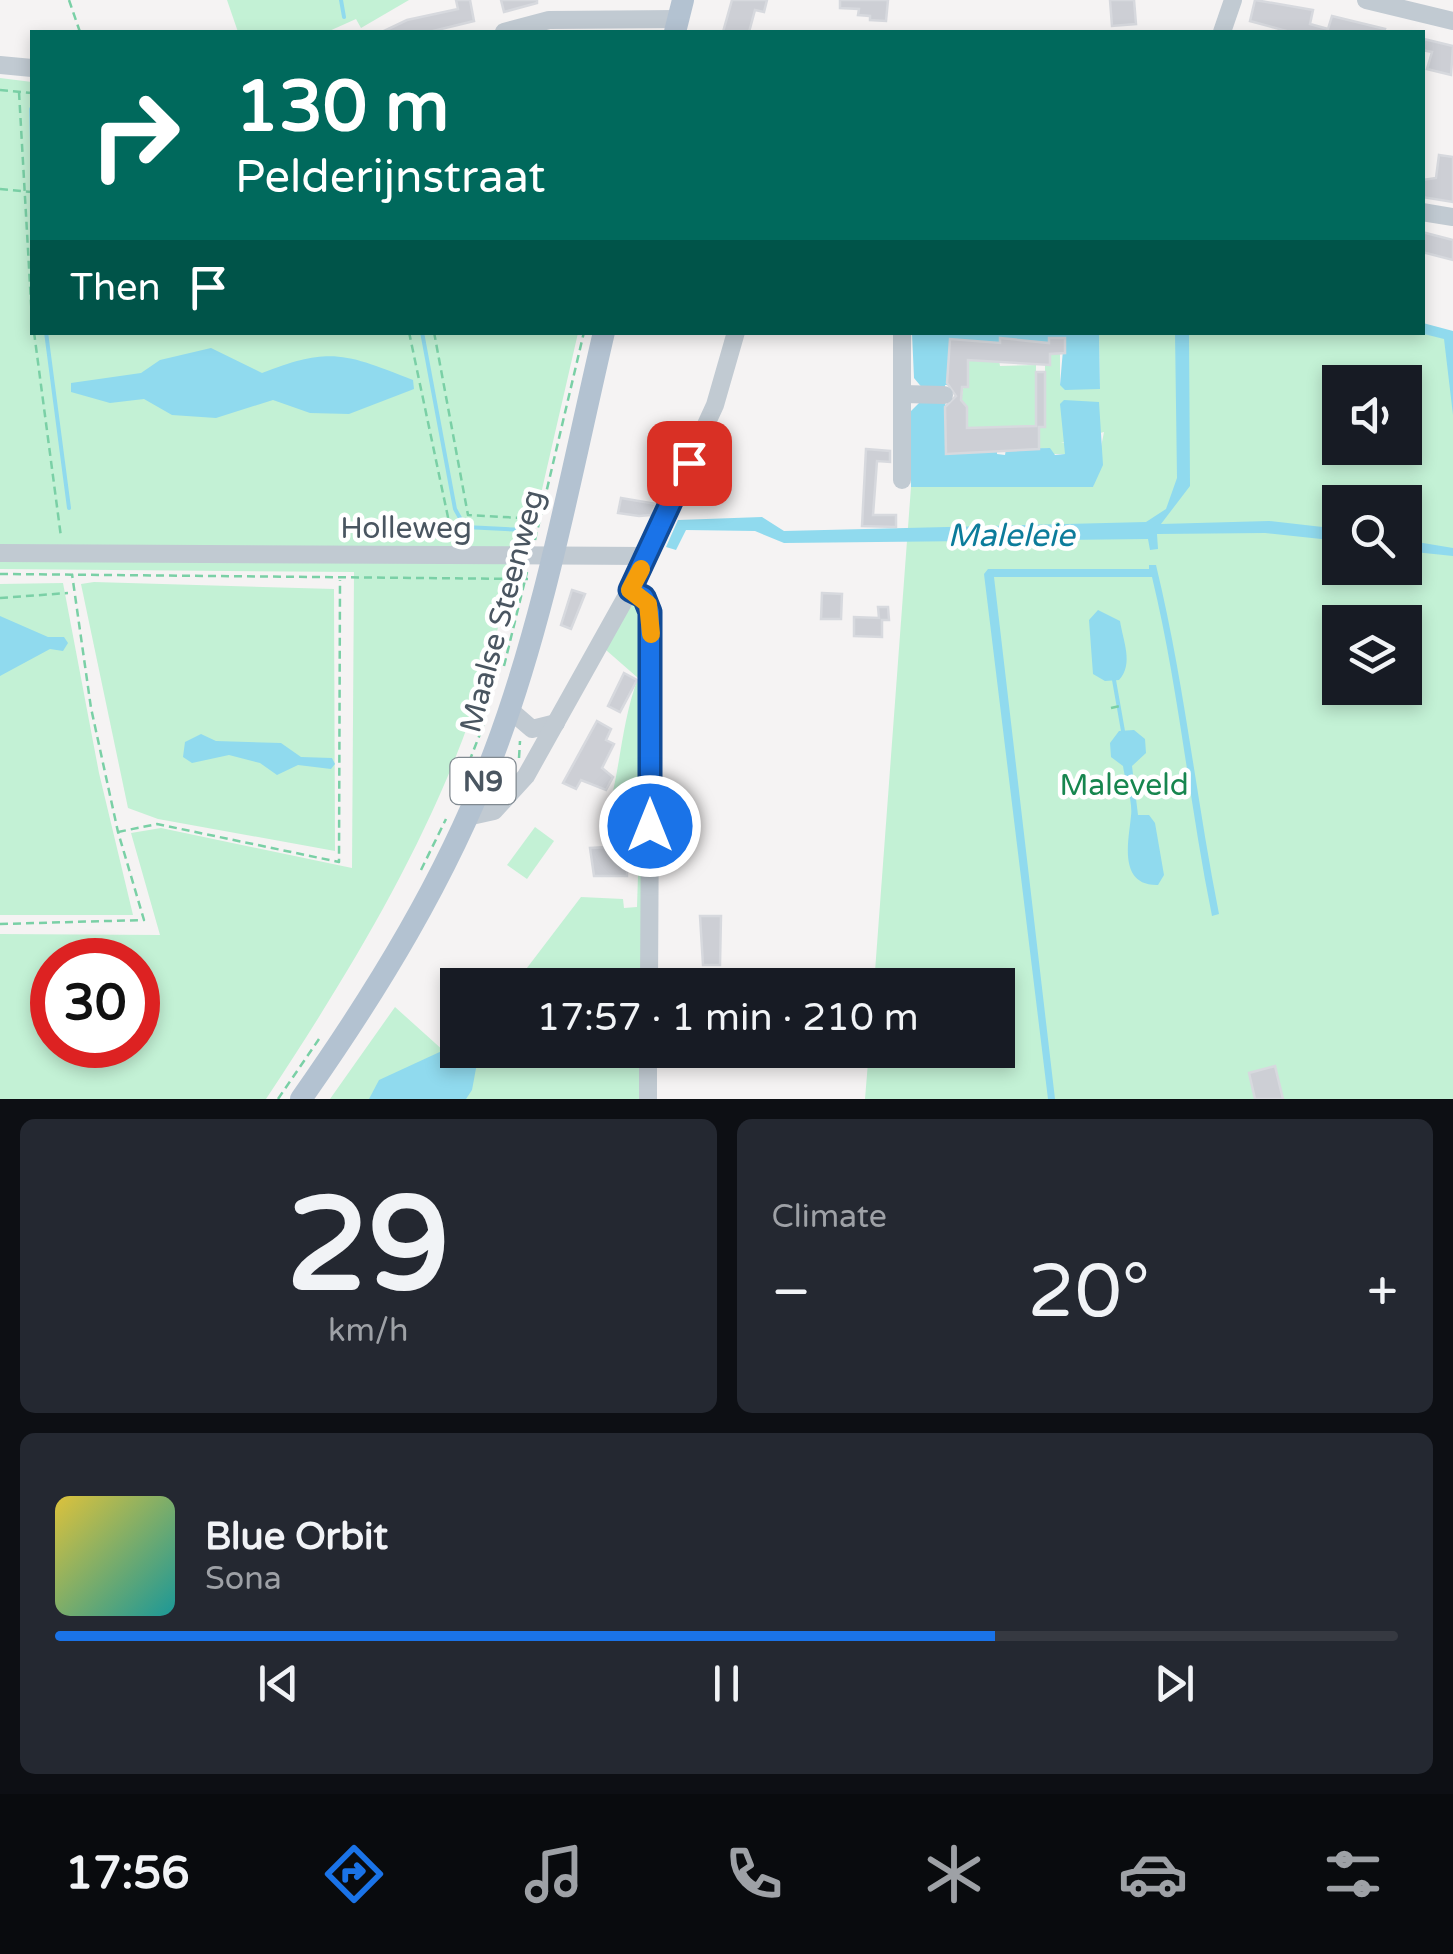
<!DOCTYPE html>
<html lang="en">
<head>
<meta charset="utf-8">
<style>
  body { margin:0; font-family:"Varela Round",sans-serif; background:#242831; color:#f1f3f6; height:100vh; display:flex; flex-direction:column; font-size:38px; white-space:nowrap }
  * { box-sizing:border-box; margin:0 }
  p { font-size:32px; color:#9ea1a6 }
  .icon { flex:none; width:55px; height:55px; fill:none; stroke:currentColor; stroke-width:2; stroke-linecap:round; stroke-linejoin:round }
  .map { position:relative; height:1099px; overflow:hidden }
  .side { display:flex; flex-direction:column; gap:20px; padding:20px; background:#0d0f14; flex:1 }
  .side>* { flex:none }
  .banner { position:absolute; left:30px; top:30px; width:1395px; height:305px; border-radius:0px; box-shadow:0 5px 15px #0003; background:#00695c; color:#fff; overflow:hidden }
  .tools { position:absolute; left:1322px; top:365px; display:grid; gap:20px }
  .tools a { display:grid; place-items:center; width:100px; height:100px; border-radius:0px; background:#171b24; box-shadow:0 5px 15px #0003; font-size:50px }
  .speed { position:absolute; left:30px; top:938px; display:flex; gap:20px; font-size:50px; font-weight:700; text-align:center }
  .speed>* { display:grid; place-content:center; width:130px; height:130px; border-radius:50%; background:#171b24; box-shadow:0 5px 15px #0003; line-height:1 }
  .speed .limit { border:15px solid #d22; background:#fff; color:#111 }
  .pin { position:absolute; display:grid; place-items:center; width:85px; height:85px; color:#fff; margin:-42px; border-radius:20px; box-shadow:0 5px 15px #0006 }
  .me { position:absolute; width:110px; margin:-55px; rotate:0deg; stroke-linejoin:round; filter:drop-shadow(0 0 8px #0008) }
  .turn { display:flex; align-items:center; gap:35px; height:210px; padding:0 40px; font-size:45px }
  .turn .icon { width:130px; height:130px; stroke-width:2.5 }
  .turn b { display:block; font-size:70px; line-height:85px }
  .then { display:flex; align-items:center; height:95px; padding:0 40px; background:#0003; gap:20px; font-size:38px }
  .big { font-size:75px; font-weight:600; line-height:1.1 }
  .side .card { flex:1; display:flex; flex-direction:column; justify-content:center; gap:15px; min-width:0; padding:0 35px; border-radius:15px; background:#242831 }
  .side .dial { align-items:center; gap:0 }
  .dial b { font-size:130px; line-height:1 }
  .song { display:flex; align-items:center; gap:30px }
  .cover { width:120px; height:120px; border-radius:15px; background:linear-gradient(135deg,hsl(50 70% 55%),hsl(180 70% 35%)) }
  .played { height:10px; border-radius:5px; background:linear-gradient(90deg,#1a73e8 70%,#363941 70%) }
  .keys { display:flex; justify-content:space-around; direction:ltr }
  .heat { display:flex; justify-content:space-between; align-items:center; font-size:55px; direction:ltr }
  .side .tiles { flex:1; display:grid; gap:20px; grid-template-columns:1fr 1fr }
  .card:last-child { grid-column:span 2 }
  .trip { position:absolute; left:440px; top:968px; width:575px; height:100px; border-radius:0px; background:#171b24; box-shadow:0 5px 15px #0003; font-weight:600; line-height:100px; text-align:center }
  .tabs { display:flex; height:160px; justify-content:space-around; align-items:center; background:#090b0e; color:#9ea1a6 }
  .tabs .icon { width:70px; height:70px }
  .tabs .on { color:#1a73e8 }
  .tabs b { font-size:45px; color:#f1f3f6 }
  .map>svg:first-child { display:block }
  .green { fill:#c3f1d5; fill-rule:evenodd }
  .water { fill:#90daee }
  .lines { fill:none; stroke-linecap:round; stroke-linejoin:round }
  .stream { stroke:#90daee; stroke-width:4 }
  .building { fill:#cdcfd5; stroke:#d7d9de; stroke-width:2.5 }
  .path { stroke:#7ad0a6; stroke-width:2.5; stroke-dasharray:8 5; stroke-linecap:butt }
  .minor { stroke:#c1cad2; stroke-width:18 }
  .major { stroke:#b3c2d1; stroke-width:22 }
  .route-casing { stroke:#114b97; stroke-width:25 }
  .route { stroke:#1a73e8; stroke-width:18 }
  .slow { stroke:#f59e0b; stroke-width:18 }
  .labels { text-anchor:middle; stroke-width:9; stroke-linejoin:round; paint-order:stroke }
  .shield { fill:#fff; stroke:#808990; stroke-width:2.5 }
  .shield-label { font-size:28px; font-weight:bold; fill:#4a5661 }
  .street-label { font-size:30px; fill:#4a5661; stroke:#fff }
  .park-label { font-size:30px; fill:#17864f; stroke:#fff }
  .water-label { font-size:32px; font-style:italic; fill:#0c7c9b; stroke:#fff }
</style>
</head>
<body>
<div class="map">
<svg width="1453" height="1099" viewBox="0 0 1453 1099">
  <rect width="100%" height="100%" fill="#f5f3f3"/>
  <g class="green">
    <polygon points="227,0 409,0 361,28 356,19 327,32 238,32"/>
    <path d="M 0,78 L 32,82 L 32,332 L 578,333 L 523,572 L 510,572 C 475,766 373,937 266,1099 L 0,1099 L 0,934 L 160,935 L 131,833 L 161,828 L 352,868 L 354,572 L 0,569 ZM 52,960 L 138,960 L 138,1045 L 52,1045 Z"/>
    <path d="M 1422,332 L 1452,337 L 1453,344 L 1453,1099 L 865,1099 L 869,1050 L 998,1050 L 998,985 L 874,985 L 911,487 L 1093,487 L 1104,432 L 1061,443 L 1065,443 L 1065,454 L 1051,454 L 1049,448 L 1039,449 L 1040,427 L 1045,427 L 1045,365 L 1050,365 L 1050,353 L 1060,354 L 1060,385 L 1100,389 L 1099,333 ZM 1340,382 L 1405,382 L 1405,448 L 1340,448 ZM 1340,502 L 1405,502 L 1405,568 L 1340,568 ZM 1340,622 L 1405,622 L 1405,688 L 1340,688 Z"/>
    <polygon points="968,360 999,360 1000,366 1036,365 1036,426 967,428 967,408 961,401"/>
    <polygon points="94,582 334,589 335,851 158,819 128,808 81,584"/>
    <polygon points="63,583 99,773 133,915 0,915 0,584"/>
    <path d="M 630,590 L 657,600 L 657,985 L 514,985 L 581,897 L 623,899 L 624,908 L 637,907 L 640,811 L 616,809 L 611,800 C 621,759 623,718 638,678 L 598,643 Z"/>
    <polygon points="535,827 554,841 527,879 507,865"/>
    <polygon points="395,1007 455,1061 463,1050 657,1050 657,1099 330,1099"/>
  </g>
  <g class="water">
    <polygon points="1423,323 1453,331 1453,415 1444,339 1420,333"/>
    <polygon points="1175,332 1189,333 1190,486 1161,524 1269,521 1340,529 1340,541 1265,533 1157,534 1158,549 1150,550 1148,539 784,543 755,531 686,530 676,550 666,547 678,520 762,517 784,531 1146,522 1166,509 1177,478"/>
    <polygon points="912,333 1099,333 1100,389 1065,390 1060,385 1064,338 1049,338 1049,343 1000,338 1000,343 966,343 965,339 951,339 950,385 945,385 946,454 997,449 997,454 1005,455 1006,449 1050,448 1055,455 1065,454 1060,404 1064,400 1099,402 1103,465 1093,487 911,487 911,411 923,399 924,390 914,378"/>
    <path d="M 211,348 L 262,373 C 331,346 346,354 413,380 L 414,389 L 349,414 L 310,413 L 273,400 L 216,418 L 172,415 L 144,399 L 110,403 L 71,392 L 71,383 L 141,373 L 160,360 Z"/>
    <polygon points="1405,540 1453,548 1453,556 1405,551"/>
    <path d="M 1149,565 L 1156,565 C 1184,680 1196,798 1219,914 L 1212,916 C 1189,803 1179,689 1152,577 L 994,577 L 1055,1099 L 1048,1099 L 984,574 L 988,569 L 1149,569 Z"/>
    <path d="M 1098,610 L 1120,621 C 1123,641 1134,664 1119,680 L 1105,681 L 1093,674 L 1089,620 Z"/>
    <polygon points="0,616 48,637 64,637 68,643 63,651 50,649 0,676"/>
    <path d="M 1134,730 L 1145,739 L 1146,753 L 1132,766 L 1138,815 L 1149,815 L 1155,823 L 1164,875 L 1158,885 C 1117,886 1129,839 1131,816 C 1133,801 1125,781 1123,766 L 1111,757 L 1110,743 L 1119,731 Z"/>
    <polygon points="201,734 216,741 281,743 301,757 332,758 335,764 331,769 298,765 277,775 260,763 229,755 192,763 183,757 185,742"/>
    <polygon points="444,1050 471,1052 477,1063 472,1090 466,1099 369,1099 379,1080"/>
  </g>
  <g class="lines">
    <g class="stream">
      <polyline points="341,0 344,17"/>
      <polyline points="31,109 32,144"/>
      <polyline points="46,332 69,508"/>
      <polyline points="422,332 455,509 465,527 525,530"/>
      <polyline points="1114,680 1123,731"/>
    </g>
  </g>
  <g class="building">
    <polygon points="456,0 470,0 474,21 429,32 382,32 407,20 458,9"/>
    <polygon points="501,0 537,0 537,3 504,12"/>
    <polygon points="732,0 767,0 764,12 755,10 749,32 723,32"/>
    <polygon points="840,0 888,0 886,21 870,20 870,16 858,15 859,9 840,8"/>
    <polygon points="1110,0 1134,0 1136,24 1112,26"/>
    <polygon points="1255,0 1313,10 1310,24 1328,29 1332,16 1385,29 1384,32 1290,32 1250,21"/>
    <polygon points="1424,39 1453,46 1451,75 1427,69 1432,52 1422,50"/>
    <polygon points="1439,155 1453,157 1453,202 1422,197 1422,180 1436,178"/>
    <polygon points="1422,232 1453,240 1453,260 1422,252"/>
    <polygon points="1000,338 1049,343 1049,338 1065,338 1065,353 1050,354 1050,365 968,360 968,387 962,387 961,400 967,407 967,428 1036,426 1036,372 1045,372 1045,427 1039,427 1039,449 946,454 945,407 956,396 947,383 950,339 1000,343"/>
    <polygon points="866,449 890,451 890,462 877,461 873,515 896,515 896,527 862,526"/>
    <polygon points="621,498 656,504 651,515 639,516 618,513"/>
    <polygon points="572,590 585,594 571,629 561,625"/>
    <polygon points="822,593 842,594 841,619 821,619"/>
    <polygon points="878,607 888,607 889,620 882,620 882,637 854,636 854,617 879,618"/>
    <polygon points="624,673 637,680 620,712 608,706"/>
    <polygon points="597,721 611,729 606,740 614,744 602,768 613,777 606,790 581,780 576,789 563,783"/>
    <polygon points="608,813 628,814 627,876 594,876 590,848 608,847"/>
    <polygon points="700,916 721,916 720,965 703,965"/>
    <polygon points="1275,1066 1283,1099 1255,1099 1249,1073"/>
  </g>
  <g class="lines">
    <g class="path">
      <polyline points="69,0 80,32"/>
      <polyline points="0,90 32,93"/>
      <polyline points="19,92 32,320"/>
      <polyline points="0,189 32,192"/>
      <polyline points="34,332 61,537"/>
      <polyline points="409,332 453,541"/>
      <polyline points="434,332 468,515 540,519"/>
      <polyline points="535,540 584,332"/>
      <polyline points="0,574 528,579"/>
      <polyline points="0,598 68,593"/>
      <polyline points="504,666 527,572"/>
      <polyline points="1111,708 1120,706"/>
      <polyline points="519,758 520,741"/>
      <polyline points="455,798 485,721"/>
      <polyline points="118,832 157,824 339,862 340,580"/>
      <polyline points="421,870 446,819"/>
      <polyline points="0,924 144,920 118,832 91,708 72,574"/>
      <polyline points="278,1099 319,1039"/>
    </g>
    <g class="minor">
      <polyline points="1366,0 1453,21"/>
      <polyline points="504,32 549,20 678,19"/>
      <polyline points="1222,32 1233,0"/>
      <polyline points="0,65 32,68"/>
      <polyline points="1422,212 1453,217"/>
      <polyline points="903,394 944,395"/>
      <polyline points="902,480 902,332"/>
      <polyline points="0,553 647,556"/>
      <polyline points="630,590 648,604 651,628 649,985"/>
      <polyline points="510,710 532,729 556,723"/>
      <polyline points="467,817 494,811 526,776 630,590 715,405 736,332"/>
      <polyline points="648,1099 648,1050"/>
    </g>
    <g class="major">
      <polyline points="675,32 683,0"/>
      <path d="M 301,1099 C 377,991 447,877 494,753 C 545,618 571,473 604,332"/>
    </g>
  </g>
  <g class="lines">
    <g class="route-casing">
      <polyline id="route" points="650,826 650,612 644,597 630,590 689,463"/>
    </g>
    <use href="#route" class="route"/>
    <polyline class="slow" points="641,569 630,590 648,604 651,634"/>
  </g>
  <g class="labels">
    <rect class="shield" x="450.5" y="758" width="65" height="46" rx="8"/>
    <g class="shield-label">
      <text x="483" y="791">N9</text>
    </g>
    <g class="street-label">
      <text x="406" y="538">Holleweg</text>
      <text transform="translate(502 611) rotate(-75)" y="10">Maalse Steenweg</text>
    </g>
    <g class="park-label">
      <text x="1124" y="795">Maleveld</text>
    </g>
    <g class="water-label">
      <text x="1011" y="546">Maleleie</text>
    </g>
  </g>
</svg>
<div class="tools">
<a><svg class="icon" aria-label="sound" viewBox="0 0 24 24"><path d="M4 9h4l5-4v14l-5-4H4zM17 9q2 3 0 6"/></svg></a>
<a><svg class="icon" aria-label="search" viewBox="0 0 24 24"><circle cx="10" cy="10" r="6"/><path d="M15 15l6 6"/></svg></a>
<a><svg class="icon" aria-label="layers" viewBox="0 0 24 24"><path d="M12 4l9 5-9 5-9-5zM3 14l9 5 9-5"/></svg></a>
</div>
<div class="speed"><div class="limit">30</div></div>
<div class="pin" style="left:689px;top:463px;background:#d93025"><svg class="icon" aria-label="arrive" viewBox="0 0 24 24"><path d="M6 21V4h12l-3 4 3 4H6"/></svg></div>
<svg class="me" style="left:650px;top:826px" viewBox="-20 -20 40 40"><circle r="17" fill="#1a73e8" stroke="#fff" stroke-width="3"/><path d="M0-11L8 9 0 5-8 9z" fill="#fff"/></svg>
<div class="trip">17:57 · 1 min · 210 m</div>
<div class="banner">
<div class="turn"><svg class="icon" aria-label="right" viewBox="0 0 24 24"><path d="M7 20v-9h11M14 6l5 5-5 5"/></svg><div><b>130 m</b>Pelderijnstraat</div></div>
<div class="then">Then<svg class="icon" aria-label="arrive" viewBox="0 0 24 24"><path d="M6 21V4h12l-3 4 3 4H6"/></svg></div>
</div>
</div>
<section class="side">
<div class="tiles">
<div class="card dial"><b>29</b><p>km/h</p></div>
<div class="card"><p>Climate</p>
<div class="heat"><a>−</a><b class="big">20°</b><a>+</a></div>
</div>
<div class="card">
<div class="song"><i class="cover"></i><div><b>Blue Orbit</b><p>Sona</p></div></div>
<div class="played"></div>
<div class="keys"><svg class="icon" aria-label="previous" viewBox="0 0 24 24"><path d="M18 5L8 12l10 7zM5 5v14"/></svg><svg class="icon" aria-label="pause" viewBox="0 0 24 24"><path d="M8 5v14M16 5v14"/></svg><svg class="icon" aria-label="next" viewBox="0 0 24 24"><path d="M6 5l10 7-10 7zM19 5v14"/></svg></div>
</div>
</div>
</section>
<nav class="tabs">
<b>17:56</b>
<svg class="icon on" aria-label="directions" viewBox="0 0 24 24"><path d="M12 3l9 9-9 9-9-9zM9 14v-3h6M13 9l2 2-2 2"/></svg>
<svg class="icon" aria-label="music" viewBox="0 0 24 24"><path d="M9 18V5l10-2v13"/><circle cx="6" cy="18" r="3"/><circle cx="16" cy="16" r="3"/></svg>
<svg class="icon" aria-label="phone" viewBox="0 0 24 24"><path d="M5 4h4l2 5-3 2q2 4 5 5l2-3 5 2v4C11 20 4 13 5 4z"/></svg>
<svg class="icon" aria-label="climate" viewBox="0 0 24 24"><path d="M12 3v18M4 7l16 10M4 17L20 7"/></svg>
<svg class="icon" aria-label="car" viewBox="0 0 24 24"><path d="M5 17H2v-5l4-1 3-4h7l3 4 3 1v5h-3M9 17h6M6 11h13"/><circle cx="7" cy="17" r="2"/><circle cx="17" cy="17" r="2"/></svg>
<svg class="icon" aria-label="filters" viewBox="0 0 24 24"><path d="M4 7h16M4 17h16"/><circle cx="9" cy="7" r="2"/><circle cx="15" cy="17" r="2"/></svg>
</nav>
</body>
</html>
